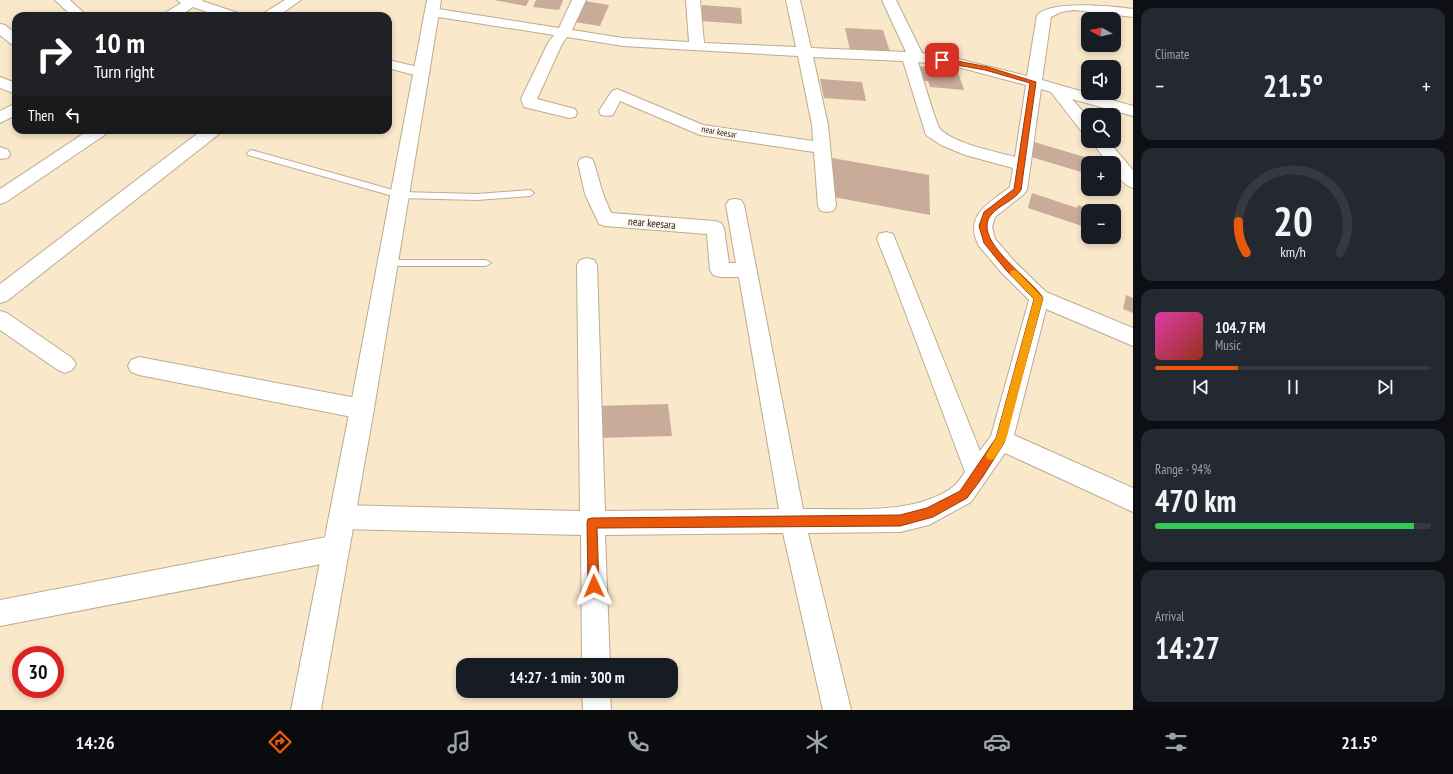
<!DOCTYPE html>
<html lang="en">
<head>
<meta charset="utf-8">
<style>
  body { margin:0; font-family:"PT Sans Narrow",sans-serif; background:#242831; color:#f1f3f6; height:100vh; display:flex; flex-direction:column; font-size:15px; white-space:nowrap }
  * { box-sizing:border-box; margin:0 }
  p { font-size:13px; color:#9ea1a6 }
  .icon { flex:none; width:22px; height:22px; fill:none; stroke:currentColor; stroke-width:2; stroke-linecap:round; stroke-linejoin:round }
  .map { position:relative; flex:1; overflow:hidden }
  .sheet { display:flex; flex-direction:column; gap:8px; padding:8px; background:#0d0f14; width:320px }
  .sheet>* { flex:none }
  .hud { position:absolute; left:12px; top:12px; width:380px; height:122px; border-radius:12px; box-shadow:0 2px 6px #0003; background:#202124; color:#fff; overflow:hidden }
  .needle { width:26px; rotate:278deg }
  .buttons { position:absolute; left:1081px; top:12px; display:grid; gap:8px }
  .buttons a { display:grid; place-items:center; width:40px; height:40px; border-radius:8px; background:#171b24; box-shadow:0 2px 6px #0003; font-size:20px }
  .speed { position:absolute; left:12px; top:646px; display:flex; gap:8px; font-size:20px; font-weight:700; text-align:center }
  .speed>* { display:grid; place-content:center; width:52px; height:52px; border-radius:50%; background:#171b24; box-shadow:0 2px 6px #0003; line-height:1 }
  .speed .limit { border:6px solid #d22; background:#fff; color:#111 }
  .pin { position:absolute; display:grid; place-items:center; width:34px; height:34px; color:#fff; margin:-17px; border-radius:8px; box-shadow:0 2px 6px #0006 }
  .me { position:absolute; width:44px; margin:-22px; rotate:359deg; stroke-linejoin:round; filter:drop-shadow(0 0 3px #0008) }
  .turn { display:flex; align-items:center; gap:14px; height:84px; padding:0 16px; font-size:18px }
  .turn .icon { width:52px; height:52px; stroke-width:2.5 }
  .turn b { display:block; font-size:28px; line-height:34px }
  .then { display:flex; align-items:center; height:38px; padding:0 16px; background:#0003; gap:8px; font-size:15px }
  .big { font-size:30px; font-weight:800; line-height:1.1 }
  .sheet .widget { flex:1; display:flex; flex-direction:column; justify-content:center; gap:6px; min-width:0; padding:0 14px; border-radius:12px; background:#242831 }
  .sheet .dial { align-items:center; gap:0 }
  .dial svg { height:104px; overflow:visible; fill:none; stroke:#363941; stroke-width:7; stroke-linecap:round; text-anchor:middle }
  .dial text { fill:#f1f3f6; stroke:none }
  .song { display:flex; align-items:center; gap:12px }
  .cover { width:48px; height:48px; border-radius:6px; background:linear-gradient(135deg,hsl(320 70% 55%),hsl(10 70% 35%)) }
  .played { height:4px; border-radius:2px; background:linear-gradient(90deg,#ea580c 30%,#363941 30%) }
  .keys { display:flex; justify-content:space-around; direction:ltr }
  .heat { display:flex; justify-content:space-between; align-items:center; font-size:22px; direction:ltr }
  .charge { height:6px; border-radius:3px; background:linear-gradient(90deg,#34c759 94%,#363941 0) }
  .trip { position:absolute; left:456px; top:658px; width:222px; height:40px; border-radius:12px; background:#171b24; box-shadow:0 2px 6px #0003; font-weight:800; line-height:40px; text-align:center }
  .dock { display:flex; height:64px; justify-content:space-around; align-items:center; background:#090b0e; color:#9ea1a6 }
  .dock .icon { width:28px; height:28px }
  .dock .current { color:#ea580c }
  .dock b { font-size:18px; color:#f1f3f6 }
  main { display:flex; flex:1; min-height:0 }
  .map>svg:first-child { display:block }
  .building { fill:#c8ab98 }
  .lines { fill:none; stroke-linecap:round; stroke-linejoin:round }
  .service-casing { stroke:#bcac8f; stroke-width:2 }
  .minor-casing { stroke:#bcac8f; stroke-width:2 }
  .primary-casing { stroke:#bcac8f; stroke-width:2 }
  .service { fill:#fff; fill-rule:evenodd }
  .minor { fill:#fff; fill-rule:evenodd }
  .primary { fill:#fff; fill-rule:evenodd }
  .route { fill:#ea580c; stroke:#983908 }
  .slow { fill:#f59e0b }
  .labels { text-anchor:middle; stroke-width:3.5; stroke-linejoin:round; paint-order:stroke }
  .far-street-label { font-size:9px; fill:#241e13; stroke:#fdf6ea }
  .street-label { font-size:11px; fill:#241e13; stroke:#fdf6ea }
</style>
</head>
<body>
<main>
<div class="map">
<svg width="1133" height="710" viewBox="0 0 1133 710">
  <rect width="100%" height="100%" fill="#f9e8ca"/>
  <g class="building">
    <polygon points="494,0 529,0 526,6"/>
    <polygon points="536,0 563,0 559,10 533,7"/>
    <polygon points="585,1 609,5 600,26 575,22"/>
    <polygon points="702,5 741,8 742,24 701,21"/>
    <polygon points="845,28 883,30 890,52 850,50"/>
    <polygon points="918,66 957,69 964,90 930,87 928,81 922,81"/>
    <polygon points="820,79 862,82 866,101 824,98"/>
    <polygon points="1034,142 1095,160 1095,163 1088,163 1088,174 1031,157"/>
    <polygon points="832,158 929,175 930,215 828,196"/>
    <polygon points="1032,193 1077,208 1078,205 1094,211 1088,211 1088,228 1028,208"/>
    <polygon points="1126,295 1133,298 1133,313 1123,309"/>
    <polygon points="668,404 672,436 596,438 594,406"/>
  </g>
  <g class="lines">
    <g class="service-casing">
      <g id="service">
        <polygon points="251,150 400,192 477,194 530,190 534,193 530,196 477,200 400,198 248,155 247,153"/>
        <polygon points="388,260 486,260 491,263 486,266 388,266 383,263"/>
      </g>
    </g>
    <g class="minor-casing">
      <g id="minor">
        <polygon points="55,0 70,0 87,16 72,16"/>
        <polygon points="177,0 203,0 202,1 238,13 240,16 219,16 193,7 180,16 163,16 165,13 181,3"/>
        <polygon points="285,0 301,0 278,16 262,16 264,13"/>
        <path d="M 572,0 L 586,0 L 572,30 L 623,38 L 689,42 L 686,0 L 700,0 L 704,43 L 796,47 L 786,0 L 800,0 L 811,48 L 906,52 L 882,0 L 896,0 L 922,53 L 954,58 L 1027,76 L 1037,15 C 1052,0 1111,6 1133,9 L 1133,17 L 1074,10 L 1061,12 L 1051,17 L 1042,80 L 1133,106 L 1133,116 L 1072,99 L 1088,117 L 1088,133 L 1082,132 L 1051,92 L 1041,89 L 1027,190 L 1024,194 L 995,217 L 992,227 L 995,239 L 1015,262 L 1046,292 L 1133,328 L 1133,346 L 1046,309 L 1014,435 L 1133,488 L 1133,512 L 1005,453 L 971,502 L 929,525 L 900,532 L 808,533 L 851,710 L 823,710 L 783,533 L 605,535 L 610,665 L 582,665 L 581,535 L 342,529 L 333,526 L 330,517 L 333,508 L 342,505 L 580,511 L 577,265 L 580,260 L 587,258 L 594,260 L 597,265 L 605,511 L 779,509 L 739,277 L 720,277 L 713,275 L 710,270 L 707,234 L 605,226 L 599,224 L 585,194 L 578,163 L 580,159 L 586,157 L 592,159 L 594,163 L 603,194 L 611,213 L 715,221 L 721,223 L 724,228 L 729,263 L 736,263 L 726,205 L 729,200 L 735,199 L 741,200 L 744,205 L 803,509 C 851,508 915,516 954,486 C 958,483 962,476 965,472 L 891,274 L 877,239 L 879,234 L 886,232 L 893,234 L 895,239 L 980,451 L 991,436 L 1029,300 L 1001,272 L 979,246 C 963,216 989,203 1010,187 L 1013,168 L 965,155 L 941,145 L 926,135 L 903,61 L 813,57 L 828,125 L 836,206 L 833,211 L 827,212 L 821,211 L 818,206 L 814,152 L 700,135 L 620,101 L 613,115 L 607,116 L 601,115 L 599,111 L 612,91 L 617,89 L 703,125 L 813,141 L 812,125 L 798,56 L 623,46 L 567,37 L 562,44 L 537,99 L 575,109 L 577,113 L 575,117 L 569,118 L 524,107 L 521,99 L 548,43 L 554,35 L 432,16 L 427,15 L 425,12 L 427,9 L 432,8 L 559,28 ZM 918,62 L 954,66 L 1026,85 L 1015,157 C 994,151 955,144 940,129 C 936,124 921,72 918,62 Z"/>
        <polygon points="0,24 5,25 16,34 16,45 11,44 0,35"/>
        <polygon points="388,60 427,69 430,72 427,75 422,77 388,68"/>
        <polygon points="0,77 16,83 16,94 0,88"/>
        <polygon points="16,103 16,115 0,123 0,111"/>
        <polygon points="89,130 108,130 106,134 6,202 0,204 0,189"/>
        <polygon points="202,130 221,130 219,134 7,301 0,303 0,284"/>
        <path d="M 1091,141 L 1108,141 L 1133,170 L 1133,188 C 1123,185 1114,174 1114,163 L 1108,163 Z"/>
        <polygon points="0,147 8,150 10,154 8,158 0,159"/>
        <polygon points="0,311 7,313 72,358 76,364 72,370 65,373 58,370 0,330"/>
        <polygon points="139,357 362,399 370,402 373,409 370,416 362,419 139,375 131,372 128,366 131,360"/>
        <polygon points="337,535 346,539 350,548 346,557 337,561 0,626 0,600"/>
        <polygon points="582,691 610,691 611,710 583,710"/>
      </g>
    </g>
    <g class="primary-casing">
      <polygon id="primary" points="427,0 441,0 374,409 321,710 291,710 350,409"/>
    </g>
    <use href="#service" class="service"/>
    <use href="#minor" class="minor"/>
    <use href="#primary" class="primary"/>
  </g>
  <path class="route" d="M 942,58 L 988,67 L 1036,82 L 1021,190 C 1014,201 999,205 991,215 C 971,240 1032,279 1043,298 L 1004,443 L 982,478 L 967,498 L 933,517 L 900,526 L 597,528 L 599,586 L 598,590 L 594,592 L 590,590 L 588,586 L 587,523 L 588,519 L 592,518 L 900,515 L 927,508 L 960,491 L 996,438 L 1034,299 L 1005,269 L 984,243 L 979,226 L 984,212 L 1014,189 L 1030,83 L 985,70 L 939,62 L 939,59 Z"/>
  <polygon class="slow" points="1014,270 1017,271 1043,298 1006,440 994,459 991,460 987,459 986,455 996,438 1034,299 1011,275 1010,273 1011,271"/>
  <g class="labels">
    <g class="far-street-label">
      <text transform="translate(719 132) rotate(10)" y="3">near keesar</text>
    </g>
    <g class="street-label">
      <text transform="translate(652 223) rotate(5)" y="4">near keesara</text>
    </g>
  </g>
</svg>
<div class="buttons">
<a><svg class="needle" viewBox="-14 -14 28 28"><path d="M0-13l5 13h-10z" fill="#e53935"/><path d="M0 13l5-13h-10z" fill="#9ea1a6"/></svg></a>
<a><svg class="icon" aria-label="sound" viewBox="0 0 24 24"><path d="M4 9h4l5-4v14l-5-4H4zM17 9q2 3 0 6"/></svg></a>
<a><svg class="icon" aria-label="search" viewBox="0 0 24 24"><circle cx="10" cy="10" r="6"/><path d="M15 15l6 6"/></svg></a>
<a>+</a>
<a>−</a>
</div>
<div class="speed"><div class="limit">30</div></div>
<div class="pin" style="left:942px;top:60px;background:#d93025"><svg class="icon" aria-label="arrive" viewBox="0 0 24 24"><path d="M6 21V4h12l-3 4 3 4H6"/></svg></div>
<svg class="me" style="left:594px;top:586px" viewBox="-20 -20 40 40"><path d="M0-17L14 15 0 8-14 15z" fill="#ea580c" stroke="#fff" stroke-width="4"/></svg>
<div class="trip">14:27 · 1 min · 300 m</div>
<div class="hud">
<div class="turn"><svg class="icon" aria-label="right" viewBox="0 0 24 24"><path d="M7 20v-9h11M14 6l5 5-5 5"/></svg><div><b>10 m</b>Turn right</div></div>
<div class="then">Then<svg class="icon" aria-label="left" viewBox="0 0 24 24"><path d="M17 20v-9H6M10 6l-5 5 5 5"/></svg></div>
</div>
</div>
<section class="sheet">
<div class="widget"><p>Climate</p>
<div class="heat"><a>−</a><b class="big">21.5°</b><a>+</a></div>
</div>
<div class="widget dial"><svg viewBox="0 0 100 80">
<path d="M14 69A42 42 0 1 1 86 69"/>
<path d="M14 69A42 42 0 0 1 8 45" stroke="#ea580c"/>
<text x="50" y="56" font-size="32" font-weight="700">20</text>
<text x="50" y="72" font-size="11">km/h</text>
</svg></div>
<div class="widget">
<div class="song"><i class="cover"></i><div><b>104.7 FM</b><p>Music</p></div></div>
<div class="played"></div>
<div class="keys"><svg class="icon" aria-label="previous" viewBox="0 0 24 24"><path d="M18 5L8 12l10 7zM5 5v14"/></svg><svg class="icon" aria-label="pause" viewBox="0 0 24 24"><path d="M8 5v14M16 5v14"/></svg><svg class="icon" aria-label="next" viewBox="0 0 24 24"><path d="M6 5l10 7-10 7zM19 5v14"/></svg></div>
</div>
<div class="widget"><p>Range · 94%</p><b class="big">470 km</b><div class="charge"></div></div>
<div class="widget"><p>Arrival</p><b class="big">14:27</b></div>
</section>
</main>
<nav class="dock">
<b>14:26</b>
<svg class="icon current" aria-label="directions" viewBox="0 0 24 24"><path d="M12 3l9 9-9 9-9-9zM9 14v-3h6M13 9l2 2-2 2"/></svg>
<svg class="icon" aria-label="music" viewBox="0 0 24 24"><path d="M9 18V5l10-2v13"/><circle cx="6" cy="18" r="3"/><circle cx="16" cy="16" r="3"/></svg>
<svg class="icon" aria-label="phone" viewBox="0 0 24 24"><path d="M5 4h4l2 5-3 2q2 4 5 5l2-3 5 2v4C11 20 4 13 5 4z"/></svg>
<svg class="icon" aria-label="climate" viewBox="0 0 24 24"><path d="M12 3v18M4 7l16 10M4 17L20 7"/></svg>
<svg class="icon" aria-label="car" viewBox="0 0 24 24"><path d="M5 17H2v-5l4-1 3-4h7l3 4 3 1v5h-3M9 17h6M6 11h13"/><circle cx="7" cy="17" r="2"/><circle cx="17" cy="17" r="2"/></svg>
<svg class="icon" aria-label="filters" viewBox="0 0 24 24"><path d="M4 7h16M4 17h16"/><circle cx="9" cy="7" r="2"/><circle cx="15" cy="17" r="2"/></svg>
<b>21.5°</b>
</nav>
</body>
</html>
